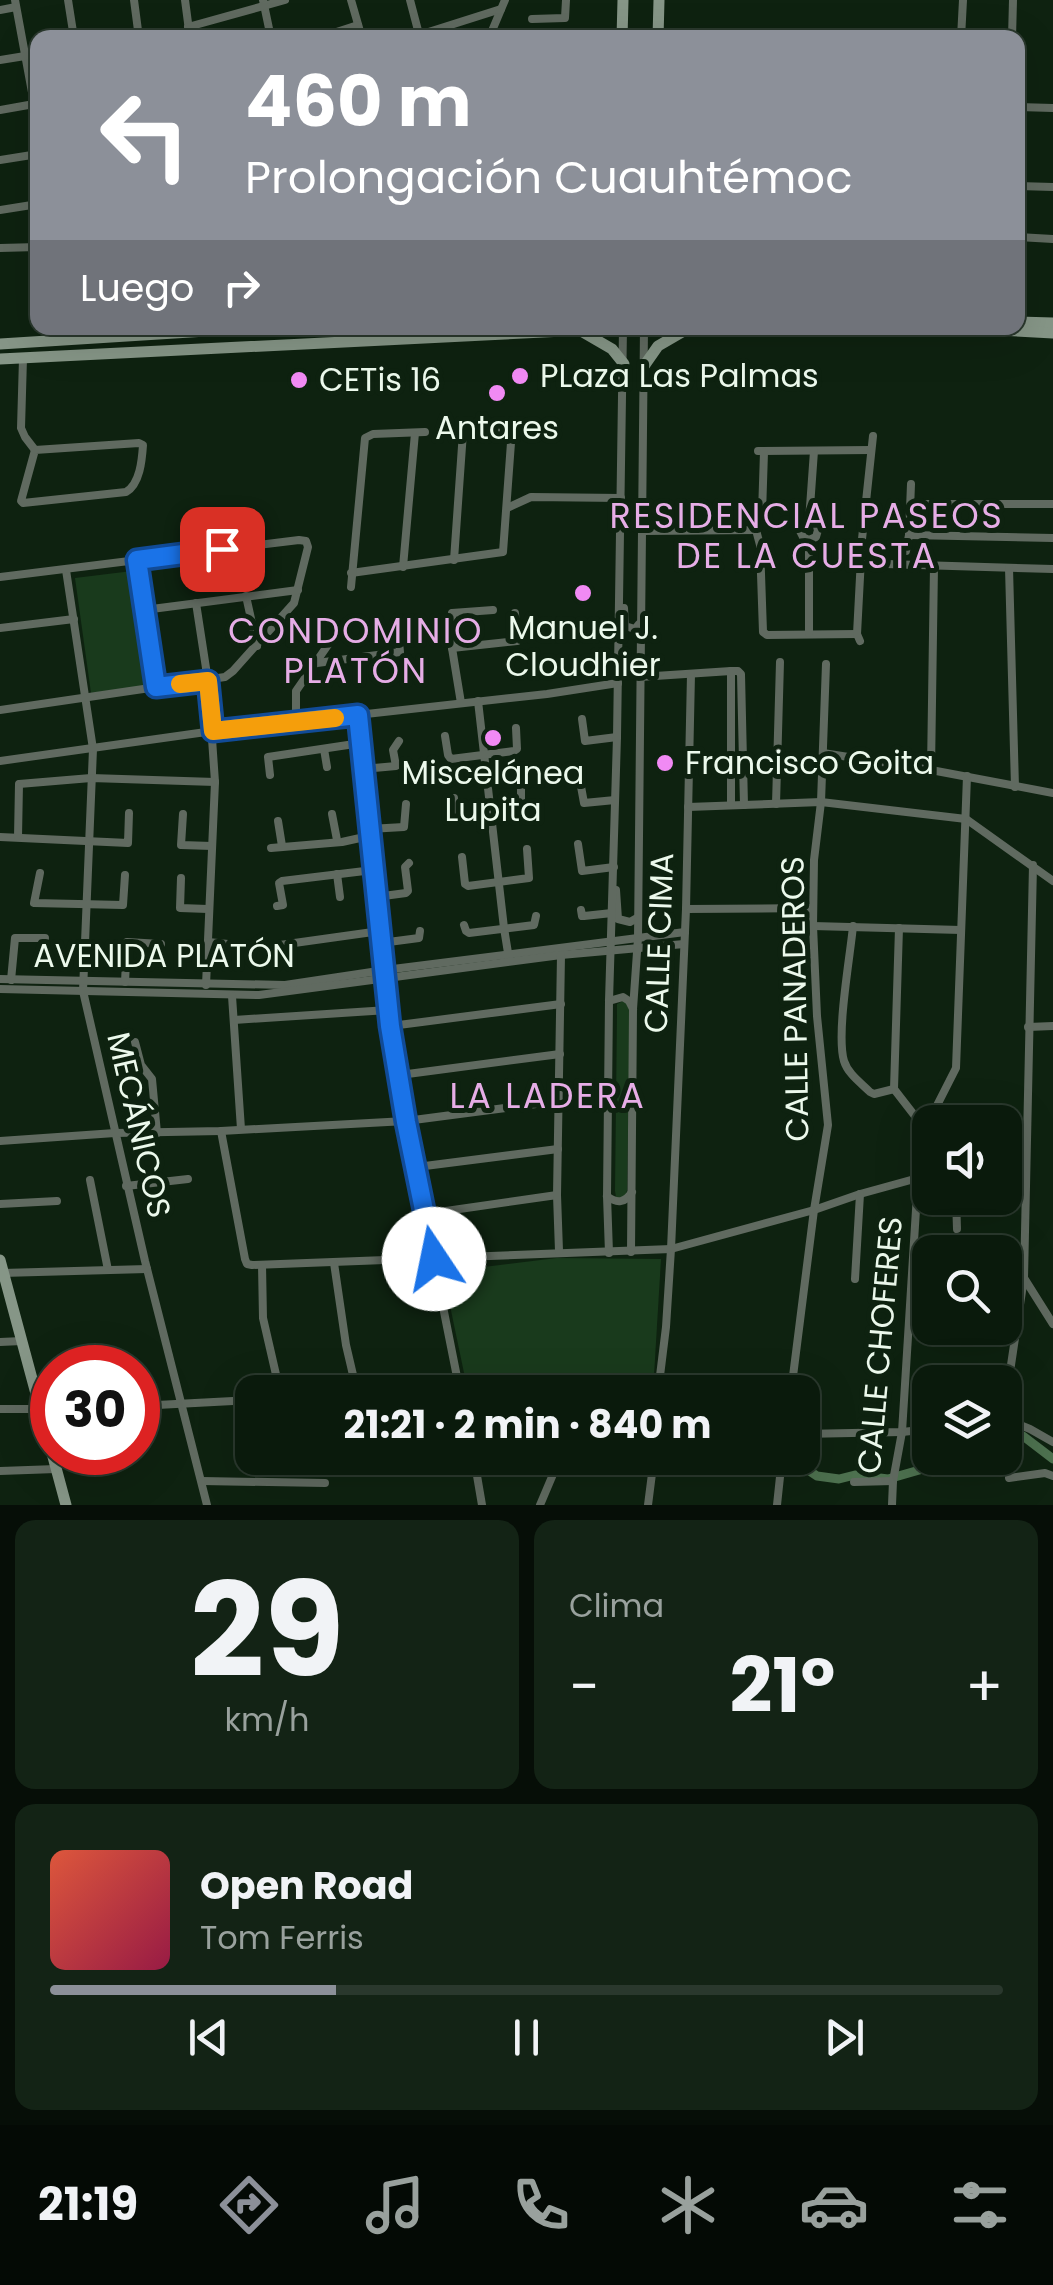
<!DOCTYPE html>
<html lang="es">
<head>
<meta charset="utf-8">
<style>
  body { margin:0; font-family:Poppins,sans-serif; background:#132315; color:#f1f3f6; height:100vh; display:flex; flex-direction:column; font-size:38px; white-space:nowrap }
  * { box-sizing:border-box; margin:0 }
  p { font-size:32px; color:#99a19d }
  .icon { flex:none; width:55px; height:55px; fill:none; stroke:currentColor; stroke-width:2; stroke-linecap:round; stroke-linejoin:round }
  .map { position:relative; height:1505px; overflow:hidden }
  .side { display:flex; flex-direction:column; gap:15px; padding:15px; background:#060e07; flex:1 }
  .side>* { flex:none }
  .guide { position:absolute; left:30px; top:30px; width:995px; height:305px; border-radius:20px; box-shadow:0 10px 40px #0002,0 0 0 2px #2a382d; background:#8c9099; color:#fff; overflow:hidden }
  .tools { position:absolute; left:912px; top:1105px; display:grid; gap:20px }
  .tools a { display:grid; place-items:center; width:110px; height:110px; border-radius:20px; background:#0a1a0c; box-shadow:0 10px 40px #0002,0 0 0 2px #2a382d; font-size:50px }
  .speed { position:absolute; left:30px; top:1345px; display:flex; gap:20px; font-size:50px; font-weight:700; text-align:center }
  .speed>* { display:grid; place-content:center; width:130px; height:130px; border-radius:50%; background:#0a1a0c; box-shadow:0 10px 40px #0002,0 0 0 2px #2a382d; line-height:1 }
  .speed .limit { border:15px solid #d22; background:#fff; color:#111 }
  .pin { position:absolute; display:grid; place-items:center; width:85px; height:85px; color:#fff; margin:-42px; border-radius:20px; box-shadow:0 5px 15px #0006 }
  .me { position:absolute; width:110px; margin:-55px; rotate:349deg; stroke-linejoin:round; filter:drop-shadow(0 0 8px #0008) }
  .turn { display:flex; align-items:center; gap:35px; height:210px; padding:0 50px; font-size:45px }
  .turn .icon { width:130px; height:130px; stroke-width:2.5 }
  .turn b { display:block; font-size:70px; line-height:85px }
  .then { display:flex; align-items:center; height:95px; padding:0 50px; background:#0003; gap:20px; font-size:38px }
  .big { font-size:75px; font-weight:700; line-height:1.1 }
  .side .widget { flex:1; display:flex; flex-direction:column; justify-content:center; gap:15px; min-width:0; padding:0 35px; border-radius:20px; background:#132315 }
  .side .dial { align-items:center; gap:0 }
  .dial b { font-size:130px; line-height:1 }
  .song { display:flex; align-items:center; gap:30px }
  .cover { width:120px; height:120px; border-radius:15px; background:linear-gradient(135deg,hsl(10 70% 55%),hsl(340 70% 35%)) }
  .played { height:10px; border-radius:5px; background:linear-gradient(90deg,#8c9099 30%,#2a382d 30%) }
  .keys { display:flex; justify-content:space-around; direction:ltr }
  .heat { display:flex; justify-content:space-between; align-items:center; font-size:55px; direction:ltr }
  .side .tiles { flex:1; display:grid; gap:15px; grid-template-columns:1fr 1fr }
  .widget:last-child { grid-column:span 2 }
  .trip { position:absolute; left:235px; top:1375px; width:585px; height:100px; border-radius:20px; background:#0a1a0c; box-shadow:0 10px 40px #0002,0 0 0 2px #2a382d; font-weight:700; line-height:100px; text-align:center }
  .dock { display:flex; height:160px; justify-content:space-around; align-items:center; background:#040a05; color:#99a19d }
  .dock .icon { width:70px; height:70px }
  .dock .current { color:#8c9099 }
  .dock b { font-size:45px; color:#f1f3f6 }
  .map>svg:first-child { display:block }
  .green { fill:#193a1c }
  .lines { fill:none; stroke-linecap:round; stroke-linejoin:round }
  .canal { stroke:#4d714f; stroke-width:9 }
  .street { stroke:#606a60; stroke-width:8 }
  .secondary { stroke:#869687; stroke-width:11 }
  .route-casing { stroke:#114b97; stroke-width:25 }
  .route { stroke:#1a73e8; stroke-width:18 }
  .slow { stroke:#f59e0b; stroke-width:18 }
  .poi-dot { fill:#f18af4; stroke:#0e2210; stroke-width:4 }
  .labels { text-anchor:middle; stroke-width:10; stroke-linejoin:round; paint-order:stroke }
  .poi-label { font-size:32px; fill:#ecf9ec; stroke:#0e2210; text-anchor:start }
  .street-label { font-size:32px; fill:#ecf9ec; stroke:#0e2210 }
  .neighbourhood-label { font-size:35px; letter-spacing:2.5px; fill:#e6ade6; stroke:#0e2210 }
</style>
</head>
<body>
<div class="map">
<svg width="1053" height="1505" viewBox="0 0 1053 1505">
  <rect width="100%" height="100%" fill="#0e2210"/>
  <g class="green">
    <polygon points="132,571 147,686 91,693 75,578"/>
    <polygon points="623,1001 628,1004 630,1013 627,1190 626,1196 620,1199 616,1197 615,1191 617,1015 617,1004"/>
    <polygon points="557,1258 661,1259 653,1392 468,1392 443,1272"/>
  </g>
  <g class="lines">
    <g class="canal">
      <polyline points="1005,1437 1023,1436 1053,1459"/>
      <polyline points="790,1458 817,1476 839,1479 855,1475 888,1479 961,1458"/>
    </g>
    <g class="street">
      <polyline points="15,0 38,125"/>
      <polyline points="68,0 74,38"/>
      <polyline points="134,0 139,38"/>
      <polyline points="185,0 190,38"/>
      <polyline points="263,0 271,38"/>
      <polyline points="351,0 362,38"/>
      <polyline points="410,0 420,38"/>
      <polyline points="0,10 16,7"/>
      <polyline points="532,19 565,18 566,0"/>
      <polyline points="188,27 285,0"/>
      <polyline points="419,35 501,9"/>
      <polyline points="121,38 138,35"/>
      <polyline points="318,38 358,25"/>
      <polyline points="489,38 505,0"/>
      <polyline points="961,38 963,0"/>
      <polyline points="1012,38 1013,0"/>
      <polyline points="0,60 25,56"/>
      <polyline points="1018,107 1053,108"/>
      <polyline points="0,110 34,104"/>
      <polyline points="0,160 38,154"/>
      <polyline points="1018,186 1053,187"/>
      <polyline points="0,210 38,204"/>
      <polyline points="1018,237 1053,239"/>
      <polyline points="0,248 38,247"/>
      <polyline points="23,358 21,428 25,437 35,450"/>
      <polyline points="449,433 529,428"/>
      <path d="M 139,443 L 143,445 C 142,460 140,484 126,492 L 23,503 L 21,501 L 35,450 Z"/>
      <polyline points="758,451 871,450"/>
      <polyline points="764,452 762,514 756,530 760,545 763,632 767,635 857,634"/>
      <polyline points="911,504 1053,504"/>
      <polyline points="507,508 531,497 621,498"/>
      <polyline points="809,521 816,524 818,530 816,537 809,540 809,633"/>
      <polyline points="643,531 756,530"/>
      <polyline points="909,535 1053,538"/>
      <polyline points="809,540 803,537 800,531 802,524 809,521 814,451"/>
      <polyline points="906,551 909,535 911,484"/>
      <polyline points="137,560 156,687"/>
      <polyline points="454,560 463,432"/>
      <polyline points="886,564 1053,569"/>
      <polyline points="403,567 415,433"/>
      <polyline points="1009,568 1015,787"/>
      <polyline points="66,570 93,749 83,991 145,1261 207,1505"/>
      <polyline points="351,573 503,552 512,429"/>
      <polyline points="0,577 299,540 306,541 308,547 294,603 233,671 225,677 0,710"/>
      <polyline points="351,587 365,438 373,434 425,432"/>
      <polyline points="246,596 257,646"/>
      <polyline points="196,603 208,681 215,782 206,985"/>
      <polyline points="624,608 625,626 635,629 639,624"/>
      <polyline points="144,610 298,590"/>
      <polyline points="0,628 74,619"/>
      <polyline points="860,641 857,634 862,539 873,436"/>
      <polyline points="452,648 517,641 515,613"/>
      <polyline points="317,663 400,652 397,619"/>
      <polyline points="731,671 731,805"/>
      <polyline points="640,677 731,671 738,671 741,674 744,805"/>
      <polyline points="478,701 504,928 509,959"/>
      <polyline points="461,703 452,648 452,613 493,610"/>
      <polyline points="358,715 391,1026 406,1121 460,1392"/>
      <polyline points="582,719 585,741 617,737"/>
      <polyline points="296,723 296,691 330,642"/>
      <polyline points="445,736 448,755 451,759 514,751 517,749 516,728"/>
      <polyline points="324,749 327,767"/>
      <polyline points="823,753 931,770 1053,793"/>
      <polyline points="0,761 213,731 547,694 618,683"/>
      <polyline points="363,769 396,766 393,750 399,741"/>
      <polyline points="931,770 934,566"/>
      <polyline points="270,775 268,757 361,743"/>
      <polyline points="580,781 584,803 615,800"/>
      <polyline points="454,798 455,815 459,819 517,810 521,808 521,788"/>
      <polyline points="776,804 780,662"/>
      <polyline points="688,807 821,802 966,819 1053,881"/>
      <polyline points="183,814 181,845 212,846"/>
      <polyline points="332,814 337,840"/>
      <polyline points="278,821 282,846"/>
      <polyline points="369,829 404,827 406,804"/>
      <polyline points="0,837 128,843 129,813"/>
      <polyline points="18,837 19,784 91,778 215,782"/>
      <polyline points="578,844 582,871 614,867"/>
      <polyline points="271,848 342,842 369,836"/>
      <polyline points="462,857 465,884 468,886 529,878 527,849"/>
      <polyline points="40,873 34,903 123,905 125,875"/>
      <polyline points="337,874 340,897"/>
      <polyline points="181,878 180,908 208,909"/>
      <polyline points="616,890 618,919 630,922 637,918"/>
      <polyline points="376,897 406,893 408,891 405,867 409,863"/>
      <polyline points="277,906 283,905 279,883 282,881 373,870"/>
      <polyline points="686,909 813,908"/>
      <polyline points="581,910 582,916 584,916 612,913"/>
      <polyline points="464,925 466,931 469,933 534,925 536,916"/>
      <polyline points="813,926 961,930"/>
      <path d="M 853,926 C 850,958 836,1034 844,1061 C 848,1074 861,1083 870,1092 L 874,1094 L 894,1089"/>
      <polyline points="899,928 894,1089 925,1129"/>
      <polyline points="208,942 248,946"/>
      <polyline points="381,943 419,938 420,931"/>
      <polyline points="280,945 380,931"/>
      <polyline points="0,979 285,985 385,970 685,932"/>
      <polyline points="11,980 15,938 45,938"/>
      <polyline points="125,982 127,942 161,944"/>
      <polyline points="0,989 259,995 561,955 684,944"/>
      <polyline points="232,996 241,1129"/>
      <polyline points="609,1001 623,997 629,1001 633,1009"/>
      <polyline points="234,1020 388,1010"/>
      <polyline points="391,1026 561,1004"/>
      <polyline points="1028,1027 1053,1026"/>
      <polyline points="135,1042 141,1065 152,1079 157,1133"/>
      <polyline points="400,1075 560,1054"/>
      <polyline points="221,1131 245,1259 247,1264 252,1265 671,1249 814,1210 860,1194 918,1178 930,1178"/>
      <polyline points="0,1141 115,1133 221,1131 406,1121 559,1101"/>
      <polyline points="417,1167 558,1149"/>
      <polyline points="90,1180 108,1270"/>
      <polyline points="126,1186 188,1179"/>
      <path d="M 607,1196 C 617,1204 625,1203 632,1192"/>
      <polyline points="956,1198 957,1229"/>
      <polyline points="0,1204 57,1201"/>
      <polyline points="425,1214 557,1195"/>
      <polyline points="559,1251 557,1195 561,955"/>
      <polyline points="631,1252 633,1009 638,938 644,328"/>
      <polyline points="609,1253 607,1196 609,1001 617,737 623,328"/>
      <polyline points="334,1263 346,1345 357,1392"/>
      <polyline points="262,1265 263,1318 280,1392"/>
      <polyline points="2,1273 147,1269"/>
      <polyline points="1024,1278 1053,1324"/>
      <polyline points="855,1279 860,1194"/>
      <polyline points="0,1342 22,1341"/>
      <polyline points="658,1392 666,1327 671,1249 686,909 691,674"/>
      <polyline points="791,1392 814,1210 828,1125 817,1016 813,926 814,860 821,802 826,664"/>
      <polyline points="1005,1405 1024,1278 1033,865"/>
      <polyline points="138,1406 252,1400"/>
      <polyline points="0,1409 52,1409"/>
      <polyline points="1005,1419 1030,1429 1053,1442"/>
      <polyline points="802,1434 902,1432 930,1429"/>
      <polyline points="474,1458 482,1505"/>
      <polyline points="368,1469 518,1458"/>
      <polyline points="0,1471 56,1469"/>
      <polyline points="1009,1478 1045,1473 1053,1476"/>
      <polyline points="202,1481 325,1483"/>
      <polyline points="854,1482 893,1481"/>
      <polyline points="540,1505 554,1472 574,1458"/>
      <polyline points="648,1505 654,1458"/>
      <polyline points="777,1505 782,1458"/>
      <polyline points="892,1505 893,1481 902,1432 918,1178 925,1129 956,1068 967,776"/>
    </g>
    <g class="secondary">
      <polyline points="622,38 623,0"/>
      <polyline points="658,38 659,0"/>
      <polyline points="1018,322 1053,323"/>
      <polyline points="674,328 703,328"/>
      <polyline points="961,328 1053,333"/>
      <polyline points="581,331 612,349 624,364"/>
      <polyline points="0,344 222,330 295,328"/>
      <polyline points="0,359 625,328"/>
      <polyline points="644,366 658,346 689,328"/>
      <polyline points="0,1260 66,1505"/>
    </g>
  </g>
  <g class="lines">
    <g class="route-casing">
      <polyline id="route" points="222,549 137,560 156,687 208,681 213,731 358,715 390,1026 406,1122 434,1259"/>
    </g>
    <use href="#route" class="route"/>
    <polyline class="slow" points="180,684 208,681 213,731 335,718"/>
  </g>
  <g class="poi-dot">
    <circle cx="520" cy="376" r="10"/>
    <circle cx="299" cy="380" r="10"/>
    <circle cx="497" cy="393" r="10"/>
    <circle cx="583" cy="593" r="10"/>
    <circle cx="493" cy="738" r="10"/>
    <circle cx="665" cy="763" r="10"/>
  </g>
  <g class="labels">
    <g class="poi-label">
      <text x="540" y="387">PLaza Las Palmas</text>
      <text x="319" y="391">CETis 16</text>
      <text x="497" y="439" text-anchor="middle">Antares</text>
      <text x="583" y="639" text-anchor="middle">Manuel J.<tspan x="583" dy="37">Cloudhier</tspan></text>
      <text x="685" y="774">Francisco Goita</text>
      <text x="493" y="784" text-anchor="middle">Miscelánea<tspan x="493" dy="37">Lupita</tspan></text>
    </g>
    <g class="street-label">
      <text transform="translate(659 943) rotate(-88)" y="11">CALLE CIMA</text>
      <text x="164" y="967">AVENIDA PLATÓN</text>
      <text transform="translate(795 999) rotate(-91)" y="11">CALLE PANADEROS</text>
      <text transform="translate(139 1125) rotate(77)" y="11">MECÁNICOS</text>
      <text transform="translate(880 1345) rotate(-85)" y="11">CALLE CHOFERES</text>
    </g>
    <g class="neighbourhood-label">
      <text x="807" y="528">RESIDENCIAL PASEOS<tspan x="807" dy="40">DE LA CUESTA</tspan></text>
      <text x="356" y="643">CONDOMINIO<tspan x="356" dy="40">PLATÓN</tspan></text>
      <text x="548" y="1108">LA LADERA</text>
    </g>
  </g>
</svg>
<div class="tools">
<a><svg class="icon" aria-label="sound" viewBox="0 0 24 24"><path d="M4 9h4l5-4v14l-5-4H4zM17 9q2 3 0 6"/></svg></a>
<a><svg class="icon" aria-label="search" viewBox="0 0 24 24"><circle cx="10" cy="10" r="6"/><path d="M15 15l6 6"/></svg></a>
<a><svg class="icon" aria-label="layers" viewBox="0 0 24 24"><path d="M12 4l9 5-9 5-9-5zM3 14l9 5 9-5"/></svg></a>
</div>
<div class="speed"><div class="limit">30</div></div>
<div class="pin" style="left:222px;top:549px;background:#d93025"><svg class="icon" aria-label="arrive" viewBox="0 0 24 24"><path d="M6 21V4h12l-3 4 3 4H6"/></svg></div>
<svg class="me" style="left:434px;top:1259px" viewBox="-20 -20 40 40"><circle r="19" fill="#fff"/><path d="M0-13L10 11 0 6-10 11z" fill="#1a73e8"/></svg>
<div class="trip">21:21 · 2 min · 840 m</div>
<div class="guide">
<div class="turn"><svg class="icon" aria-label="left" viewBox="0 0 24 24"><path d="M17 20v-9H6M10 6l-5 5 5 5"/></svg><div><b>460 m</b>Prolongación Cuauhtémoc</div></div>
<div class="then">Luego<svg class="icon" aria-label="right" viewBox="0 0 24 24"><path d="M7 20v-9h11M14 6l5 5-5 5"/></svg></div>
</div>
</div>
<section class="side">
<div class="tiles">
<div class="widget dial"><b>29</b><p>km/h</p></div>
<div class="widget"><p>Clima</p>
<div class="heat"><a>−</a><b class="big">21°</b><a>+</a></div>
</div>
<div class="widget">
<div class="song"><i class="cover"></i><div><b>Open Road</b><p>Tom Ferris</p></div></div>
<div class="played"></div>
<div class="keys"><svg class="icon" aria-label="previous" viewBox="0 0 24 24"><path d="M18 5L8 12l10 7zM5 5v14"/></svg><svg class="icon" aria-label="pause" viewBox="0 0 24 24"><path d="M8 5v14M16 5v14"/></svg><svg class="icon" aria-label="next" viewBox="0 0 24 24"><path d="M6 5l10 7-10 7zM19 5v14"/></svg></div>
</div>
</div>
</section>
<nav class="dock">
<b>21:19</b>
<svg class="icon current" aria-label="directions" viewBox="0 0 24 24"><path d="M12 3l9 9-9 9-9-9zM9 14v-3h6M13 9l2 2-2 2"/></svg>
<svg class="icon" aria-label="music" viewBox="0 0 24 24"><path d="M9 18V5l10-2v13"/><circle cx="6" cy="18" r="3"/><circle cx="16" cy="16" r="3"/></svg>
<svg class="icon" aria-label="phone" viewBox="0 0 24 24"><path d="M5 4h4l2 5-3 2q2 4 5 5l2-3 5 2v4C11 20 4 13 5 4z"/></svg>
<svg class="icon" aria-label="climate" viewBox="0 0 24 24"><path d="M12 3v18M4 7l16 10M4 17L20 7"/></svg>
<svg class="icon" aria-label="car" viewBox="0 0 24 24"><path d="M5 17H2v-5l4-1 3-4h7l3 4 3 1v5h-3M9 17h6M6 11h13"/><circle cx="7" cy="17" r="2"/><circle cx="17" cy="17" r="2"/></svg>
<svg class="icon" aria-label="filters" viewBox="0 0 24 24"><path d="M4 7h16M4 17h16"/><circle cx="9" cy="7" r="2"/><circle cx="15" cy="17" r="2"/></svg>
</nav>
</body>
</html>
